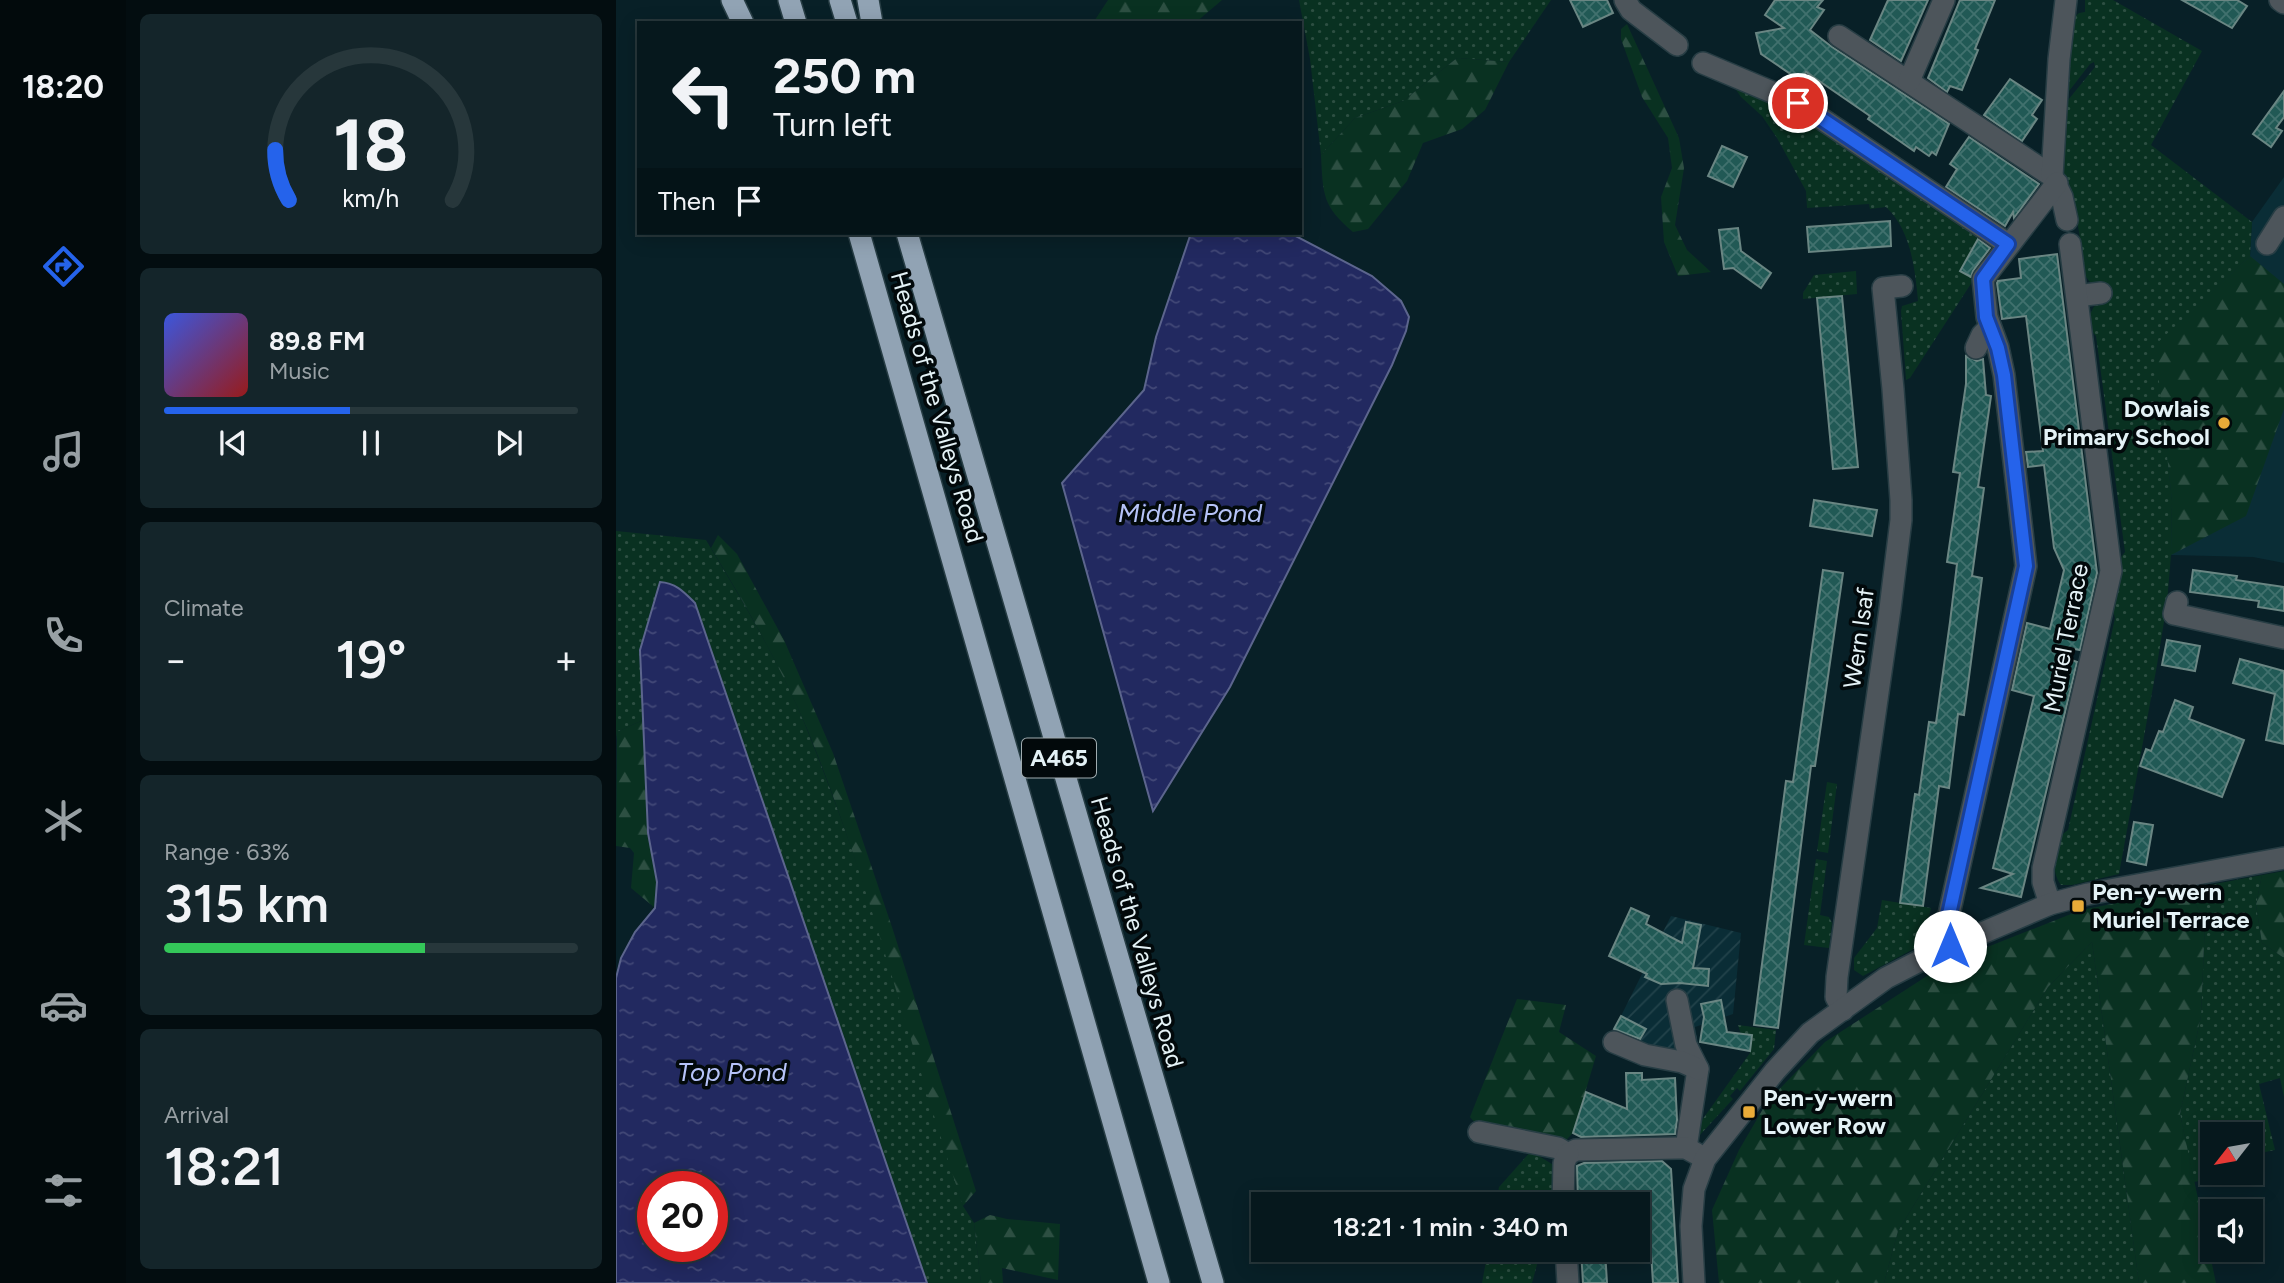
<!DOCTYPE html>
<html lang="en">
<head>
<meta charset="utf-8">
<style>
  body { margin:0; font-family:Figtree,sans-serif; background:#14252a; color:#f1f3f6; height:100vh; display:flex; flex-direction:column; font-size:26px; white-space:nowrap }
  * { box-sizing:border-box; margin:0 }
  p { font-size:23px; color:#98a0a4 }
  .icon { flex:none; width:38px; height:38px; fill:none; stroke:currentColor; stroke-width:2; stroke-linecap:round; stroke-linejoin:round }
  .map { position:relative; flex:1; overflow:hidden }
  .panel { display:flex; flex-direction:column; gap:14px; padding:14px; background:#030d10; width:490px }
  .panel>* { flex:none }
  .banner { position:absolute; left:21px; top:21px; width:665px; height:214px; border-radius:0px; box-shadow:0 4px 18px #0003,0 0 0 2px #27373b; background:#06181d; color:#f1f3f6; overflow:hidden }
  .needle { width:46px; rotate:239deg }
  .buttons { position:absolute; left:1584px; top:1122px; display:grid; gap:14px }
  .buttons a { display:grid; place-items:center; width:63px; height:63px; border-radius:0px; background:#06181d; box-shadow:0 4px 18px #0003,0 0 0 2px #27373b; font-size:35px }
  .speed { position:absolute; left:21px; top:1171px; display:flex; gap:14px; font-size:35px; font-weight:700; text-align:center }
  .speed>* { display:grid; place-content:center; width:91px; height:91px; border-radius:50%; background:#06181d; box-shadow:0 4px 18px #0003,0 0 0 2px #27373b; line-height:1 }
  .speed .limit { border:10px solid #d22; background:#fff; color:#111 }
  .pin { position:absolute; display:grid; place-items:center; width:60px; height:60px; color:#fff; margin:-30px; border:4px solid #fff; border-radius:50%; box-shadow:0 2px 7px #0007 }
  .me { position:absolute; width:77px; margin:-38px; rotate:0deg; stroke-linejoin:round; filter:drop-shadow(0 0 5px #0008) }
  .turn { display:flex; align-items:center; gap:24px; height:147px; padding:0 21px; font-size:32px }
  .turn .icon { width:91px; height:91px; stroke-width:2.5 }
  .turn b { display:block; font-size:49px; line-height:60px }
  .then { display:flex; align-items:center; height:66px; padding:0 21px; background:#0003; gap:14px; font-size:26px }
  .big { font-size:52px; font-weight:600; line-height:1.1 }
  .panel .widget { flex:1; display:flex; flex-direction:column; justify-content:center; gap:10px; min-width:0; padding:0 24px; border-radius:10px; background:#14252a }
  .panel .dial { align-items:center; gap:0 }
  .dial svg { height:182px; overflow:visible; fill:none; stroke:#27373b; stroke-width:7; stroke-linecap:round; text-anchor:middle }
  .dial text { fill:#f1f3f6; stroke:none }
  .song { display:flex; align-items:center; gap:21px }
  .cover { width:84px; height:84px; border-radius:10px; background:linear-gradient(135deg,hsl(230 70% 55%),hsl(0 70% 35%)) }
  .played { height:7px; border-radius:4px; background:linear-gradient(90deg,#2563eb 45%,#27373b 45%) }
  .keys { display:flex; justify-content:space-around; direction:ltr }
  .heat { display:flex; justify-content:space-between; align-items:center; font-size:38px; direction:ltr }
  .charge { height:10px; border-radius:5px; background:linear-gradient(90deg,#34c759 63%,#27373b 0) }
  .trip { position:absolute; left:635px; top:1192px; width:399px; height:70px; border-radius:0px; background:#06181d; box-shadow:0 4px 18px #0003,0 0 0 2px #27373b; font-weight:600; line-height:70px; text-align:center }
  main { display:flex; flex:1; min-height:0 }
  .menu { display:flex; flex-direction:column; width:126px; justify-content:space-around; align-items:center; background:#020a0c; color:#98a0a4 }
  .menu .icon { width:49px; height:49px }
  .menu .active { color:#2563eb }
  .menu b { font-size:32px; color:#f1f3f6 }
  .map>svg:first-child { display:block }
  .built { fill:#0a2d36 }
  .industrial { fill:url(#industrial-furrows) }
  .green { fill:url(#green-dots) }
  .forest { fill:url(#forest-firs) }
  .water { fill:url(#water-ripples); stroke:#5c658d; stroke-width:2; fill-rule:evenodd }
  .building { fill:url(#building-cross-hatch); stroke:#6a8683; stroke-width:2 }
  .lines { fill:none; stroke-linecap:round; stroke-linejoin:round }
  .minor-casing { stroke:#273d44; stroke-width:24 }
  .highway-casing { stroke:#273d44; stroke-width:24 }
  .minor { stroke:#4d555b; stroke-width:21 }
  .highway { stroke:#91a3b4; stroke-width:21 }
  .route-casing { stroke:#184099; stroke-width:18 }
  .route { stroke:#2563eb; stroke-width:12 }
  .poi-dot { fill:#e9ab38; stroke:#02090b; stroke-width:2.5 }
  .labels { text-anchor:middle; stroke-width:7; stroke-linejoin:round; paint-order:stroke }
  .shield { fill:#02090b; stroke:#a0acb0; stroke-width:2 }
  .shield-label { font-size:23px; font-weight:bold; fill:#e4f2f6 }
  .street-label { font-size:24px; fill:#e4f2f6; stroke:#02090b }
  .poi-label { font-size:24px; font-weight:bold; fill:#e4f2f6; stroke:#02090b; text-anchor:start }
  .water-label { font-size:26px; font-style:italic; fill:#b6c3f8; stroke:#02090b }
</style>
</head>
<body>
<main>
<nav class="menu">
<b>18:20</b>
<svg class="icon active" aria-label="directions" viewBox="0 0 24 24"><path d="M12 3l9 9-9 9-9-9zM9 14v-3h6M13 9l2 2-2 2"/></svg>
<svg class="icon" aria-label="music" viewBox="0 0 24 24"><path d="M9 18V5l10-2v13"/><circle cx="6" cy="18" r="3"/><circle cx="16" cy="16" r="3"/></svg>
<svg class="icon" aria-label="phone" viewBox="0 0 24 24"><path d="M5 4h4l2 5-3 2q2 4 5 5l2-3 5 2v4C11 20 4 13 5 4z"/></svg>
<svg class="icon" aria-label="climate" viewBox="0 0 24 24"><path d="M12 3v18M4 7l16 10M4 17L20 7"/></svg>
<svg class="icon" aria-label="car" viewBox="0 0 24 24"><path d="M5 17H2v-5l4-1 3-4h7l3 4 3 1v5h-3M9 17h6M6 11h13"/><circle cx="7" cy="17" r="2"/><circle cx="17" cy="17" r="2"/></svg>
<svg class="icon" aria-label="filters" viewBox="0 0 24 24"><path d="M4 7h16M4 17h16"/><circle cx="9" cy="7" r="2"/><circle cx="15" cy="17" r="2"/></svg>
</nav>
<section class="panel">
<div class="widget dial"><svg viewBox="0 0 100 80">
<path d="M14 69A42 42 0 1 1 86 69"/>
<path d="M14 69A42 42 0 0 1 8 47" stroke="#2563eb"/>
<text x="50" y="56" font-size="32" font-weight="700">18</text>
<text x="50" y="72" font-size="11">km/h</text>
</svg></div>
<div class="widget">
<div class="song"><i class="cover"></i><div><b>89.8 FM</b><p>Music</p></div></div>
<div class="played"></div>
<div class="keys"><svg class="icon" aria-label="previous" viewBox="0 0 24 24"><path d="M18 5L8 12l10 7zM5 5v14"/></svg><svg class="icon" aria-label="pause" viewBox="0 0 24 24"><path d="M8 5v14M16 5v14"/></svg><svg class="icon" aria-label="next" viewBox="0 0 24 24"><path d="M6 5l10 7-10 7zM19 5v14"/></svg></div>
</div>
<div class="widget"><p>Climate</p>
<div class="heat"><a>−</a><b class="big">19°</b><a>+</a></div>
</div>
<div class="widget"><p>Range · 63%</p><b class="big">315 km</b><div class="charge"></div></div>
<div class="widget"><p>Arrival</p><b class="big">18:21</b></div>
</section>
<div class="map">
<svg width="1668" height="1283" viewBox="0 0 1668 1283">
  <defs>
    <pattern id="industrial-furrows" width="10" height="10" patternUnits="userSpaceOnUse" patternTransform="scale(1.75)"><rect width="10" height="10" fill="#0a2d36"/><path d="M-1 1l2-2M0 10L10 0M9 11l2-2" fill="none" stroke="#22424a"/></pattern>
    <pattern id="green-dots" width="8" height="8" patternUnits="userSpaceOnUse" patternTransform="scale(1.75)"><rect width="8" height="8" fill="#093121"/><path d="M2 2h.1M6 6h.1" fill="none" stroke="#2d4f42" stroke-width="1.8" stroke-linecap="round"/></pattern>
    <pattern id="forest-firs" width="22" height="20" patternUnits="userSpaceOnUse" patternTransform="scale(1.75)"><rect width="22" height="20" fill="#093121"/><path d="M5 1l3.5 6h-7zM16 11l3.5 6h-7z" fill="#2d4f42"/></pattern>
    <pattern id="water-ripples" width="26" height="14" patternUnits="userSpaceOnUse" patternTransform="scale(1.75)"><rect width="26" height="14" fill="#222960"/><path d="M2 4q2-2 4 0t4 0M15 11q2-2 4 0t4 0" fill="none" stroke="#424877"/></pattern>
    <pattern id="building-cross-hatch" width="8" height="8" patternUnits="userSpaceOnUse" patternTransform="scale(1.75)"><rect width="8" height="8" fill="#215955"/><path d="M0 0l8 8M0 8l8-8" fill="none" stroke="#41716e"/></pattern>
  </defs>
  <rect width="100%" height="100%" fill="#082027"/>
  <polygon class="built" points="1668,177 1668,563 1637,557 1555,555 1556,501 1539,345 1634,256 1636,222"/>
  <polygon class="industrial" points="1055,916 1125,933 1117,1014 1079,1027 1082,1043 1063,1046 1063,1055 1022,1044 997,1032"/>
  <g class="green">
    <polygon points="683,0 935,0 893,62 841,58 787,101 739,118 705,155 694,59"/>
    <path d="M 1469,0 L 1497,0 L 1586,51 L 1535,145 L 1636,222 L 1634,256 L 1540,345 L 1556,501 L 1555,555 L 1551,603 L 1541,665 L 1503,874 L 1456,885 L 1445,885 C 1434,870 1440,855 1443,837 L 1452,830 L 1499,618 C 1493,598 1495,568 1509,552 L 1480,336 C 1470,327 1472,314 1480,304 L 1492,301 L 1489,284 L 1474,282 L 1470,277 L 1457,194 L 1445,169 L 1447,102 L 1452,100 L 1479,67 L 1478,62 L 1474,64 L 1450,95 L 1456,19 L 1463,13 L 1469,12 Z"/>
    <path d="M 1114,81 L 1166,101 L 1364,235 L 1344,271 L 1358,279 L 1294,378 L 1290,380 L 1285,311 L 1286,306 L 1302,301 C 1299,269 1295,230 1270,207 L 1254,209 L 1253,204 L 1191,208 L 1190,191 L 1161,138 L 1146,116 L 1125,97 Z"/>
    <polygon points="1240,271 1241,294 1187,299 1187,293 1198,275"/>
    <path d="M 0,531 L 90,540 C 127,602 165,664 192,732 C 254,886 299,1047 347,1206 L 358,1223 L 365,1283 L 311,1283 L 79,603 L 24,650 L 27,720 L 1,732 L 0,740 Z"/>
    <polygon points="1211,782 1221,784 1212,853 1201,851"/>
    <polygon points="1200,859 1211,861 1204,915 1213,917 1216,923 1213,948 1188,945"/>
    <polygon points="1646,875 1640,905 1646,943 1668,958 1668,1097 1664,1078 1643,1084 1659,1150 1635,1155 1634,1134 1596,1134 1596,1172 1614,1173 1614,1175 1578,1182 1564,1114 1585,1016 1589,922 1572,889"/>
    <polygon points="1266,900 1315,908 1307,944 1247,976 1238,970 1238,958 1261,928"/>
    <polygon points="1476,942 1523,1283 1268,1283 1282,1231 1432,987"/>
    <polygon points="1122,1025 1160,1030 1158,1049 1124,1091 1121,1088 1114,1096 1117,1099 1082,1137 1076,1134 1134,1053 1136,1039 1126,1037"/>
    <polygon points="915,1151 939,1166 935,1204 880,1204 883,1187"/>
    <polygon points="872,1250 925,1250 916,1283 866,1283"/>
  </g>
  <g class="forest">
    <polygon points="492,0 606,0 579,23 477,23"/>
    <polygon points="1011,24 1063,138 1068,168 1059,225 1071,250 1095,272 1062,276 1048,242 1045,197 1056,168 1052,138 1026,97 1005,39 1005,29"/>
    <path d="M 841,58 L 893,62 L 869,110 L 846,129 L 807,143 L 791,181 L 752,229 L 737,232 C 706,206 707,194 705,155 L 739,118 L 787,101 Z"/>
    <polygon points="1634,256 1668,284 1668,409 1630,516 1555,555 1556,501 1539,345"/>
    <path d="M 102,535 L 121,554 L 168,640 L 217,753 L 276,927 L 360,1191 L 347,1206 C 294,1048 255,886 192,731 C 165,667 131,607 95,548 Z"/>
    <polygon points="27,720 32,833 41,882 39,908 15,888 18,853 14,848 0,846 1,732"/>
    <polygon points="1668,871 1668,958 1646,943 1640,905 1646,875"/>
    <polygon points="1572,889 1589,922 1585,1016 1564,1114 1600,1283 1523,1283 1476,942 1432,987 1282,1231 1268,1283 1103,1283 1096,1210 1123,1150 1151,1102 1209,1042 1331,963 1465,910"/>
    <polygon points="901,999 950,1005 943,1032 980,1056 957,1133 948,1142 860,1124 854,1117"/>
    <polygon points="374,1215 391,1219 444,1224 442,1280 386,1268 387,1283 365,1283 358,1223"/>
  </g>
  <g class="water">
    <polygon points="575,233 674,233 756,276 785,301 793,317 790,331 776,365 614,687 537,811 446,483 528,390 540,337"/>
    <path d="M 44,582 C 60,583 68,592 79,603 L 311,1283 L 0,1283 L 0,978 L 5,958 L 19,932 L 39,908 L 41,882 L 32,833 L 24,650 ZM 37,1186 L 96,1186 L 96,1246 L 37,1246 Z"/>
  </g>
  <g class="building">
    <polygon points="954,0 991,0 997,13 967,27"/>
    <polygon points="1159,0 1207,0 1201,7 1208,10 1194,30 1216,47 1333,124 1320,155 1316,152 1313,156 1300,147 1298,151 1252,119 1254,116 1190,72 1185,81 1145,54 1140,33 1168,28 1149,15"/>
    <polygon points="1272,0 1312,0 1285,61 1254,40"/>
    <polygon points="1344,0 1379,0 1359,49 1362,50 1346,90 1334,86 1331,92 1312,78"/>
    <polygon points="1566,0 1621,0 1631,6 1616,28"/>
    <polygon points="1394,79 1426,100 1416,115 1421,119 1406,141 1368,115"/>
    <polygon points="1668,91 1668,117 1660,128 1666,131 1655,147 1637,134"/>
    <polygon points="1353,137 1423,184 1398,218 1397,212 1389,226 1330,187 1341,169 1334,164"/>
    <polygon points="1106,146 1131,157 1117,187 1092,176"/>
    <polygon points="1274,221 1275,246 1193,252 1191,227"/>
    <polygon points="1122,228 1125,251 1155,273 1145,288 1117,268 1108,269 1103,230"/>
    <polygon points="1362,239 1374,248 1357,271 1355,277 1344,271"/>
    <polygon points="1441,254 1481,573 1464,650 1453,648 1450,658 1461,662 1405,897 1365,888 1397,874 1377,868 1418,696 1396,690 1411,623 1434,629 1448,570 1438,548 1428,465 1412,467 1410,452 1427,451 1410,316 1386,319 1381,283 1382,281 1405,278 1403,259"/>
    <polygon points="1226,296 1242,467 1217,469 1201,298"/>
    <polygon points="1350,356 1361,361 1367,359 1370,395 1375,396 1362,487 1368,488 1356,576 1366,578 1348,715 1342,714 1333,788 1323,786 1307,906 1284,903 1299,794 1303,795 1313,722 1320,723 1334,622 1341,564 1331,562 1344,473 1337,472 1350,384"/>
    <polygon points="1198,500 1261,510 1256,536 1194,526"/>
    <polygon points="1207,570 1227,573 1199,766 1195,766 1162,1028 1138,1025 1170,781 1177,782"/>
    <polygon points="1577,570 1621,576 1620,580 1668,587 1668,611 1642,607 1643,601 1574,592"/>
    <polygon points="1551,640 1584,646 1579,671 1546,665"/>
    <polygon points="1624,659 1668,671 1668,744 1650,740 1659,694 1617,683"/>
    <polygon points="1559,700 1577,707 1573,719 1628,740 1606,797 1524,766 1530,749 1535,751 1543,731 1547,732"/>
    <polygon points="1518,822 1537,825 1530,865 1511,861"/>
    <polygon points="1015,908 1033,916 1030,924 1066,943 1070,922 1085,925 1077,968 1093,969 1092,986 1064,983 1045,984 1029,977 1031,974 993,956"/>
    <polygon points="1105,1000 1111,1032 1136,1035 1134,1051 1084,1042 1088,1017 1085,1004"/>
    <polygon points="1005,1016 1030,1029 1024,1039 998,1029"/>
    <polygon points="1010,1073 1026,1073 1026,1080 1059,1078 1061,1120 1059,1134 965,1137 957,1133 970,1092 1011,1109"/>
    <polygon points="1046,1161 1055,1169 1062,1283 1037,1283 1033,1221 1026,1221 1023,1194 985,1195 986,1204 962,1204 961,1166 968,1163"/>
    <polygon points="965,1250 989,1250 991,1283 967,1283"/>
  </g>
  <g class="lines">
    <g class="minor-casing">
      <g id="minor">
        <polyline points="1009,0 1015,10 1061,45"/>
        <polyline points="1664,0 1668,3"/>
        <polyline points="1223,36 1436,176 1446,197 1451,220"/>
        <polyline points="1087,63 1182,103 1392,244"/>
        <polyline points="1293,81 1328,0"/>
        <polyline points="1436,176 1443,59 1450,0"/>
        <polyline points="1651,244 1668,217"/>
        <polyline points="1461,296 1485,293"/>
        <polyline points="1360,348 1366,335 1373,328"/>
        <polyline points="1561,602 1558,614 1668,638"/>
        <polyline points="1434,904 1427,882 1427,868 1495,571 1454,244"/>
        <polyline points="1334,946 1330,928 1410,566 1388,375 1382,347 1371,317 1367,279 1441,183"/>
        <polyline points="1061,1000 1070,1045 1082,1069 1070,1148"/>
        <polyline points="1227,1010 1220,997 1221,977 1274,609 1285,520 1285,500 1277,389 1267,288 1286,286"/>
        <polyline points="998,1042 1029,1055 1066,1062 1082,1069"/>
        <polyline points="863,1132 942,1148 952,1154"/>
        <polyline points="952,1154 960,1150 1062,1148 1070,1148 1081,1154"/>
        <polyline points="947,1204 948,1163 952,1154"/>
        <polyline points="950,1250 952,1283"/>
        <polyline points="1078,1283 1075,1226 1078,1189 1089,1159 1159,1071 1194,1033 1270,978 1317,954 1434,904 1472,894 1668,858"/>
      </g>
    </g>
    <g class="highway-casing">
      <g id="highway">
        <polyline points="116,0 127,23"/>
        <polyline points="173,0 180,23"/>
        <polyline points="224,0 231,23"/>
        <polyline points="252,0 256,23"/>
        <polyline points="243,233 543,1283"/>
        <polyline points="291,233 597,1283"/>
      </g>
    </g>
    <use href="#minor" class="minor"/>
    <use href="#highway" class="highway"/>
  </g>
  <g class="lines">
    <g class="route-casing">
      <polyline id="route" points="1182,103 1392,244 1367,279 1370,317 1382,348 1388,375 1410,566 1330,928 1334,946"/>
    </g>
    <use href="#route" class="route"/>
  </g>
  <g class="poi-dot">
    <circle cx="1608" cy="423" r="7"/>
    <rect x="1455" y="899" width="14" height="14" rx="3.5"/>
    <rect x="1126" y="1105" width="14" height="14" rx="3.5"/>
  </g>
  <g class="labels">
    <rect class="shield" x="406" y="738.5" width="74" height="39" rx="5"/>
    <g class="shield-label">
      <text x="443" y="766">A465</text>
    </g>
    <g class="street-label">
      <text transform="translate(321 407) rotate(74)" y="8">Heads of the Valleys Road</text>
      <text transform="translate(1243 638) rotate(-82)" y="8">Wern Isaf</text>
      <text transform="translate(1450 638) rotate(-79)" y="8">Muriel Terrace</text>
      <text transform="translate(521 932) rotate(74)" y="8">Heads of the Valleys Road</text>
    </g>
    <g class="poi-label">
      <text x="1594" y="417" text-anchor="end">Dowlais<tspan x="1594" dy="28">Primary School</tspan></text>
      <text x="1476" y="900">Pen-y-wern<tspan x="1476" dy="28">Muriel Terrace</tspan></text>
      <text x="1147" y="1106">Pen-y-wern<tspan x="1147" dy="28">Lower Row</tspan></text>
    </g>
    <g class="water-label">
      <text x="574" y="522">Middle Pond</text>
      <text x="116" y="1081">Top Pond</text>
    </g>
  </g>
</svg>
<div class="buttons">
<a><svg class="needle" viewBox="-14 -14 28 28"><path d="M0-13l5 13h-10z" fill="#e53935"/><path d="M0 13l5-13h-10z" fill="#98a0a4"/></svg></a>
<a><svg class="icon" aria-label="sound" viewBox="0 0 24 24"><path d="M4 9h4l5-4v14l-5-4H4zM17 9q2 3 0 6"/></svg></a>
</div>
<div class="speed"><div class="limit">20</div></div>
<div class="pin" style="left:1182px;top:103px;background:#d93025"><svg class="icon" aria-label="arrive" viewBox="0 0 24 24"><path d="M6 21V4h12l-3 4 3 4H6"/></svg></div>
<svg class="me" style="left:1334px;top:946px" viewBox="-20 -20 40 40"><circle r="19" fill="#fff"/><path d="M0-13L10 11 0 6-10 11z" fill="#2563eb"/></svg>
<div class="trip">18:21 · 1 min · 340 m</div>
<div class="banner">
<div class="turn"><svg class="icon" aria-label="left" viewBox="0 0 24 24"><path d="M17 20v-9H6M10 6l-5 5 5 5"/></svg><div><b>250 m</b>Turn left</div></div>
<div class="then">Then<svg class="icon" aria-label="arrive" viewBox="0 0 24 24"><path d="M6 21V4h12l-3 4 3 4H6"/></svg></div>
</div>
</div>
</main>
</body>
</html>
